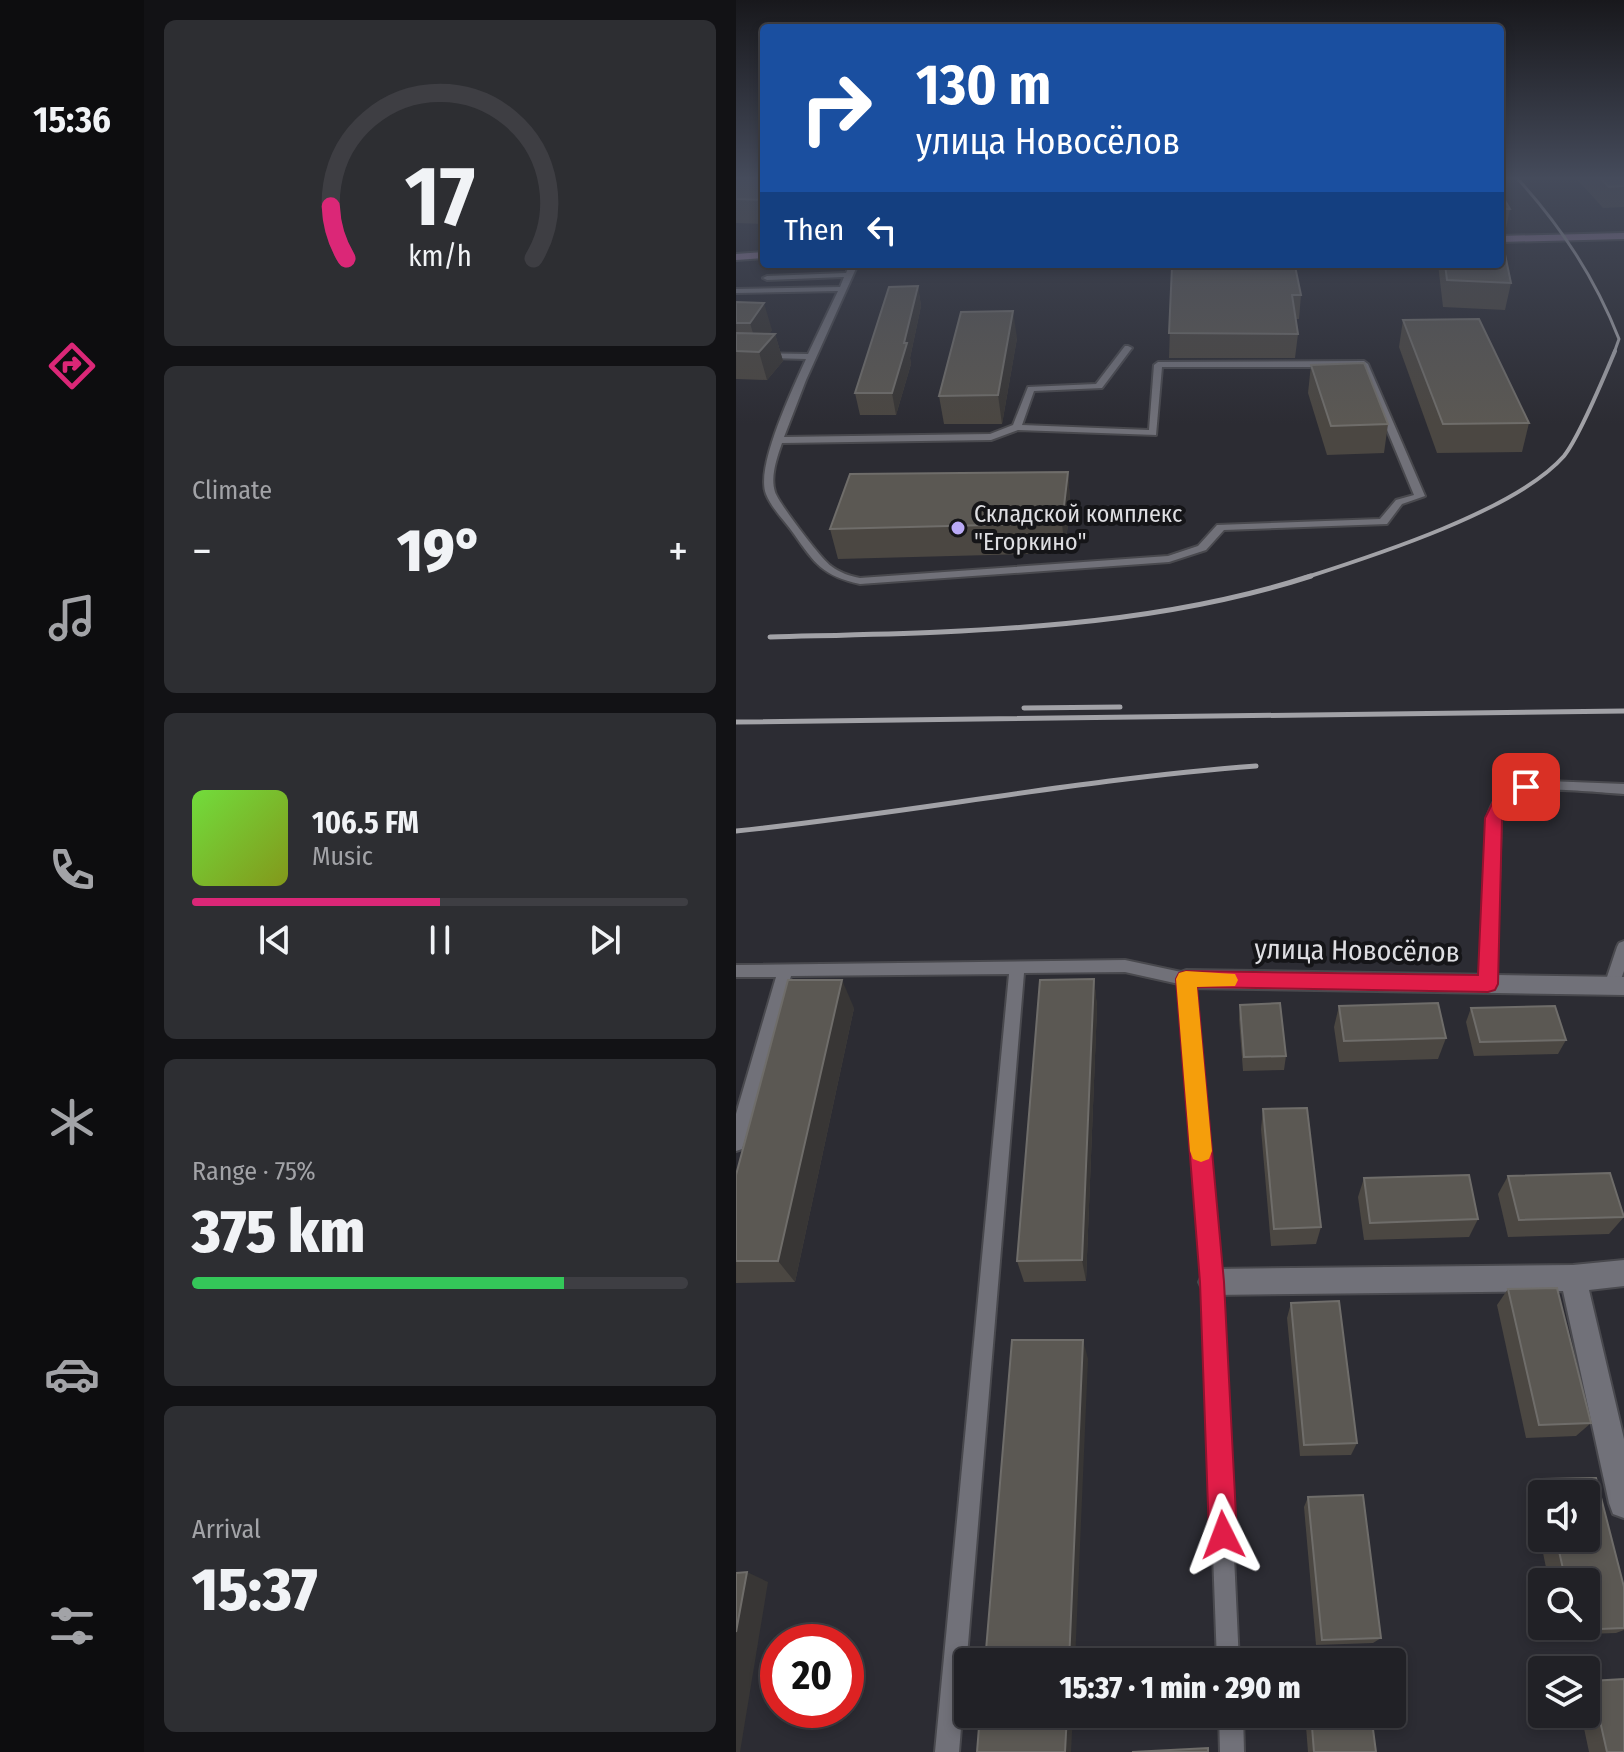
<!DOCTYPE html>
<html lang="en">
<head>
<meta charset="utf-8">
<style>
  body { margin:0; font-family:"Fira Sans Condensed",sans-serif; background:#2d2e32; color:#f1f3f6; height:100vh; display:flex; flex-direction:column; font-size:30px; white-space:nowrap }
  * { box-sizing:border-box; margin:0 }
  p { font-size:26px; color:#a2a3a7 }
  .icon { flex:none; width:44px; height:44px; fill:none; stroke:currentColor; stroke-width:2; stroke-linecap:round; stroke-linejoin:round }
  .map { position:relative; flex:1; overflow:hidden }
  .sheet { display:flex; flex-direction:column; gap:20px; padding:20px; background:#121215; width:592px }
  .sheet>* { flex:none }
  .guide { position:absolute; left:24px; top:24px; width:744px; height:244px; border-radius:8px; box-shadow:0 4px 12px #0003,0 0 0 2px #3e3e43; background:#1a4fa0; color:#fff; overflow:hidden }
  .buttons { position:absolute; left:792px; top:1480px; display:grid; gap:16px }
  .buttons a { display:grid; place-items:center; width:72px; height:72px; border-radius:8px; background:#212126; box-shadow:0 4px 12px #0003,0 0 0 2px #3e3e43; font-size:40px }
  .speed { position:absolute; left:24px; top:1624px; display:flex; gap:16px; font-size:40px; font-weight:700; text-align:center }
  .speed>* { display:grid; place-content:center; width:104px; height:104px; border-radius:50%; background:#212126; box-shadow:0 4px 12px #0003,0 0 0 2px #3e3e43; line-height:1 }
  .speed .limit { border:12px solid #d22; background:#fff; color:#111 }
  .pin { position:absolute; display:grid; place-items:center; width:68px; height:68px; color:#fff; margin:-34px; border-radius:16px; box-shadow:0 4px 12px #0006 }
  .me { position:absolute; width:88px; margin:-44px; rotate:357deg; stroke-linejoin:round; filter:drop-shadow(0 0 6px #0008) }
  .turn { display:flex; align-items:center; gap:28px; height:168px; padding:0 24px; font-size:36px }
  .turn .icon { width:104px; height:104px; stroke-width:2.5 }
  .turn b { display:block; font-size:56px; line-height:68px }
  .then { display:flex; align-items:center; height:76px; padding:0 24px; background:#0003; gap:16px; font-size:30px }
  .big { font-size:60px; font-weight:800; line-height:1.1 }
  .sheet .widget { flex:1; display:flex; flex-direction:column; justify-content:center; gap:12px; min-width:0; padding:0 28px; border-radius:12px; background:#2d2e32 }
  .sheet .dial { align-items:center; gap:0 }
  .dial svg { height:208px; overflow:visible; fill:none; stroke:#3e3e43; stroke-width:7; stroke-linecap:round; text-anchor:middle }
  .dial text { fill:#f1f3f6; stroke:none }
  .song { display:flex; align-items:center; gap:24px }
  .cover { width:96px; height:96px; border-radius:12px; background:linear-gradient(135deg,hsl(100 70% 55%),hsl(70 70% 35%)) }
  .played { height:8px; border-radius:4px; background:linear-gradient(90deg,#db2777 50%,#3e3e43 50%) }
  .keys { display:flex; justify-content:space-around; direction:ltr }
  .heat { display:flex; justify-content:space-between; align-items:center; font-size:44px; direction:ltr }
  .charge { height:12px; border-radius:6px; background:linear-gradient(90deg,#34c759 75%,#3e3e43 0) }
  .trip { position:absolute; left:218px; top:1648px; width:452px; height:80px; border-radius:8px; background:#212126; box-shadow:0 4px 12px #0003,0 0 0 2px #3e3e43; font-weight:800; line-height:80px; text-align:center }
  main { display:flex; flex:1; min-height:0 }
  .dock { display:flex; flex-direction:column; width:144px; justify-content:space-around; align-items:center; background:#0d0d0f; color:#a2a3a7 }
  .dock .icon { width:56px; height:56px }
  .dock .current { color:#db2777 }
  .dock b { font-size:36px; color:#f1f3f6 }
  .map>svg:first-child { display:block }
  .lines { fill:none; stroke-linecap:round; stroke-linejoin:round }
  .lane-casing { stroke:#49494e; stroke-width:4 }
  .street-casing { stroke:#49494e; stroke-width:4 }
  .secondary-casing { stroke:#49494e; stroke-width:4 }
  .lane { fill:#717179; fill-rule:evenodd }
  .street { fill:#717179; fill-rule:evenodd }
  .secondary { fill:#8e7997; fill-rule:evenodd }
  .rail-far2 { stroke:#a2a2a7; stroke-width:3 }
  .rail-far1 { stroke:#a2a2a7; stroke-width:4 }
  .rail { stroke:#a2a2a7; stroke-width:5 }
  .wall { fill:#4b4742; fill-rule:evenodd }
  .shaded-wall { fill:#383635 }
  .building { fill:#5b5853; stroke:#6f6d6a; stroke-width:2 }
  .route { fill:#e11d48; stroke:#92132f; stroke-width:2 }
  .slow { fill:#f59e0b }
  .poi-dot { fill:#baaaf6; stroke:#151518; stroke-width:3 }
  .labels { text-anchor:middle; stroke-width:8; stroke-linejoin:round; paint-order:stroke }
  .far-poi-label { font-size:24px; fill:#dedee2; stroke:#151518; text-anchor:start }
  .street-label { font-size:28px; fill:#dedee2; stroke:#151518 }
</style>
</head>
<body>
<main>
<nav class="dock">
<b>15:36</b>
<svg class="icon current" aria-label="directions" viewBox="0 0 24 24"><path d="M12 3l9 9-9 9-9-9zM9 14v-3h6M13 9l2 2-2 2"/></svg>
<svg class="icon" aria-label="music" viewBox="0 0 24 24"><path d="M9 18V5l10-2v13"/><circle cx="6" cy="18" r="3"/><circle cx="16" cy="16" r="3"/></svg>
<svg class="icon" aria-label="phone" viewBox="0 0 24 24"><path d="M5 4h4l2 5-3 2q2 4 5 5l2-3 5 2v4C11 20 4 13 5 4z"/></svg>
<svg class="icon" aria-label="climate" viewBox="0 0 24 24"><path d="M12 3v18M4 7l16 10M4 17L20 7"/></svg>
<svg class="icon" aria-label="car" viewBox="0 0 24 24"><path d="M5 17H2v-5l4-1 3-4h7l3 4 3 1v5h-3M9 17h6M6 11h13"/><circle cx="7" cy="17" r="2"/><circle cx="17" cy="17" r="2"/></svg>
<svg class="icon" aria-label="filters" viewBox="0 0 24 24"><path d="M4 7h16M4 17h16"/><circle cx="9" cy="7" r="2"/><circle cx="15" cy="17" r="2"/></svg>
</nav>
<section class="sheet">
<div class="widget dial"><svg viewBox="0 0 100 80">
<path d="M14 69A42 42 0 1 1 86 69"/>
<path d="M14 69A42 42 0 0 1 8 49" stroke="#db2777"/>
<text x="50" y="56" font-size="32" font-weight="700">17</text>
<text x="50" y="72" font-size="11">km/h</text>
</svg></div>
<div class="widget"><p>Climate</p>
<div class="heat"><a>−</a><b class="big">19°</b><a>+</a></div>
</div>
<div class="widget">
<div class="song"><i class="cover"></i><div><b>106.5 FM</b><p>Music</p></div></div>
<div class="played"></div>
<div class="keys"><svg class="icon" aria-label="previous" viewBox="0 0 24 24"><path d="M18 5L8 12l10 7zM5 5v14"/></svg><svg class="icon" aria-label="pause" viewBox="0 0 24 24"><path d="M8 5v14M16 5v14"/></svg><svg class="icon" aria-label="next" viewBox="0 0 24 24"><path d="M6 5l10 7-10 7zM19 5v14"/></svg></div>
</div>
<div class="widget"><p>Range · 75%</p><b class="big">375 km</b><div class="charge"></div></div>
<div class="widget"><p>Arrival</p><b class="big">15:37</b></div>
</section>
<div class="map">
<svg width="888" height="1752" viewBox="0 0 888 1752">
  <rect width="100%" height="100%" fill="#2c2c33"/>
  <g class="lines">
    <g class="lane-casing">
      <g id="lane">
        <path d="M 114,264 L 122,264 L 70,380 L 48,437 L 254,434 L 277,425 L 292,387 L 360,384 L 389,346 L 392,346 L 396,348 L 366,388 L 298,391 L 286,425 L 413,430 L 418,365 L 422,362 L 628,361 L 632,364 L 689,496 L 666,504 L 651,524 L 488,530 L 470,550 L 433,562 L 124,584 C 87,576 79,564 58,534 C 49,521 36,509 30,494 C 19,467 58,386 70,359 L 0,357 L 0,353 L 72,354 L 102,291 L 0,293 L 0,289 L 104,287 L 108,277 L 31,280 L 27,278 L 31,276 L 110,273 ZM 426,367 L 625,367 L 678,495 L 660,500 L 644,519 L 481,525 L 462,546 L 432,556 L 124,578 C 114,576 104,573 95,566 C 85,559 42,502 39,492 C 34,477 41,457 46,443 L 255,440 L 282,430 L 420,435 Z"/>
        <path d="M 811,781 L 888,784 L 888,794 C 865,793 792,784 776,796 C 769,801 767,810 765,818 L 760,984 L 757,988 L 752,990 L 747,988 L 744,984 L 751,818 C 761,784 778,782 811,781 Z"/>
        <polygon points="888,941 888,971 881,990 876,992 871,990 868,986 881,947 883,943"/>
        <polygon points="389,960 450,973 455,975 458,979 485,1282 503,1662 481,1662 467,1282 443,984 389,972 288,973 223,1752 199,1752 273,974 55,976 8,1143 6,1149 0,1151 0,1114 40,977 0,977 0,965"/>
        <polygon points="483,1714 507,1714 508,1752 484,1752"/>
      </g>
    </g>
    <g class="street-casing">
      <g id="street">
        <polygon points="450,970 888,977 888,995 450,988 442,985 439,979 442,973"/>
        <polygon points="888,1260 888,1286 853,1290 888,1439 888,1518 877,1514 873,1503 827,1291 476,1295 467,1291 463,1282 467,1273 476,1269 837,1265"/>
      </g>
    </g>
    <g class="secondary-casing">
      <g id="secondary">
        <polygon points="888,233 888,239 764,242 764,236"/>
        <polygon points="28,252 28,258 0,260 0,254"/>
      </g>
    </g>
    <use href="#lane" class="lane"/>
    <use href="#street" class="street"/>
    <use href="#secondary" class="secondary"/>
    <path class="rail-far2" d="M 782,179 C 826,228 859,278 883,339 L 878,353"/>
    <path class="rail-far1" d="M 568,578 C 637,556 781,510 828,456 C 844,436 868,377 879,351"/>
    <g class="rail">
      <path d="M 34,637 C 213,632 402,632 575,576"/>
      <polyline points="288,708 384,707"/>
      <polyline points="0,722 888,711"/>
      <path d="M 0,831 C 174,813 345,779 520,766"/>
    </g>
  </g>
  <g class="wall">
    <polygon points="0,179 28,179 28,224 0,223"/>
    <polygon points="841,179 888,179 888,207 867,208"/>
    <polygon points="764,192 774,209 770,228 764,228"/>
    <polygon points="702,264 764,264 775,283 769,310 707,307"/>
    <polygon points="436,267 565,295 563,319 559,319 562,334 559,358 433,358"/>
    <polygon points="182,286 185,306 174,358 175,364 160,415 124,415 119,393"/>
    <polygon points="0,302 36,330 33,334 39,334 47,361 31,380 0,379"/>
    <polygon points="667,320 793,423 786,452 701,453 663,347"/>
    <polygon points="281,338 266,424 208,424 203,396"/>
    <polygon points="575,365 652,424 648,453 591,455 572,393"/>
    <polygon points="332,472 334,502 329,553 102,559 94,529"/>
    <polygon points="358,979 361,1007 350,1281 288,1282 281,1261"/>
    <polygon points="504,1005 550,1056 548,1070 507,1071 503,1019"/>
    <polygon points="603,1006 710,1038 702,1059 603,1062 598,1027"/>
    <polygon points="118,1008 59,1282 0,1283 0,1175"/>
    <polygon points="735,1008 830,1040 822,1054 738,1056 730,1022"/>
    <polygon points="527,1109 585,1227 580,1244 535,1246 525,1129"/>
    <polygon points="772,1176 888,1217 873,1234 772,1237 762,1194"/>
    <polygon points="628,1178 742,1219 733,1237 628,1240 622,1197"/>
    <polygon points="772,1289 855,1423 840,1436 790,1438 761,1305"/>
    <polygon points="555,1303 621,1443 615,1455 564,1456 551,1318"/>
    <path d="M 860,1478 L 888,1587 L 888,1630 L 880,1633 L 824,1635 L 822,1626 L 850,1626 L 850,1582 L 813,1582 L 794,1490 L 807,1479 ZM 806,1494 L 850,1494 L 850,1538 L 806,1538 Z"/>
    <polygon points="572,1497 645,1638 637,1643 580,1645 568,1507"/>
    <polygon points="855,1681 888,1752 853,1752 845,1714 850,1714 850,1682"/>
    <polygon points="569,1714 635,1714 640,1752 572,1752"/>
  </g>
  <g class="shaded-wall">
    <polygon points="182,286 185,306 174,358 175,364 160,415 156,393"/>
    <polygon points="28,303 36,330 22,350 14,323"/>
    <polygon points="277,311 281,338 266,424 262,395"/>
    <polygon points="39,334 47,361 31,380 23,352"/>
    <polygon points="332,472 334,502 329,553 326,523"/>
    <polygon points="358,979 361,1007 350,1281 346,1260"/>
    <polygon points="106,980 118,1008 59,1282 42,1261"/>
    <polygon points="347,1340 352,1359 339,1662 333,1662"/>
    <polygon points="11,1572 32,1582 4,1752 0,1752 0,1632"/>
    <polygon points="331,1714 337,1714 335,1752 329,1752"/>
  </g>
  <g class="building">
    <polygon points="0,179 28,179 28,200 0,199"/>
    <polygon points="865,179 888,179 888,186 873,187"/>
    <polygon points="764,192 774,209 764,209"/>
    <polygon points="764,240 766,240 775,283 711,280 709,264 764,264"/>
    <polygon points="559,266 565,295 556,295 562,334 433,333 436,267"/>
    <polygon points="182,286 168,343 171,343 156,393 119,393 153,287"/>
    <polygon points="0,302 28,303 14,323 0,323"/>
    <polygon points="277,311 262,395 203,396 225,312"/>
    <polygon points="743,319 793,423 707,424 667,320"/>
    <polygon points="0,333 39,334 23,352 0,351"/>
    <polygon points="628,363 652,424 595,426 575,365"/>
    <polygon points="332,472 326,523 94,529 114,474"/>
    <polygon points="358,979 346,1260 281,1261 304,980"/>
    <polygon points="52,980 106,980 42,1261 0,1261 0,1175"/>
    <polygon points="544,1003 550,1056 508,1057 504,1005"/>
    <polygon points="702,1003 710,1038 608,1041 603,1006"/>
    <polygon points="819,1006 830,1040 744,1042 735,1008"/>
    <polygon points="571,1108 585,1227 538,1229 527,1109"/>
    <polygon points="874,1173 888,1217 783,1220 772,1176"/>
    <polygon points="733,1175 742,1219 634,1223 628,1178"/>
    <polygon points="821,1288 855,1423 803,1425 772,1289"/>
    <polygon points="603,1301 621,1443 568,1445 555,1303"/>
    <polygon points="276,1340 347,1340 333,1662 249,1662"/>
    <polygon points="860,1478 888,1587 888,1628 840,1630 839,1626 850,1626 850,1582 830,1582 820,1538 850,1538 850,1494 810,1494 807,1479"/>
    <polygon points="627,1495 645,1638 586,1640 572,1497"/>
    <polygon points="11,1572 0,1632 0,1573"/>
    <polygon points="888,1679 888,1752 871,1752 855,1681"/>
    <polygon points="244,1714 331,1714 329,1752 241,1752"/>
    <polygon points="575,1714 635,1714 640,1752 578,1752"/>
    <polygon points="472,1748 472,1752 396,1752"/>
  </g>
  <linearGradient id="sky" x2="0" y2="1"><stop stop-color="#18181c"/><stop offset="0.42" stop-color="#454b5b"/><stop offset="1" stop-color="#454b5b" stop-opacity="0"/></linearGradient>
  <rect width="888" height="424" fill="url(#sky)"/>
  <polygon class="route" points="790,781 796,783 799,787 796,791 776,797 766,818 762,984 759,990 752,992 461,987 488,1282 501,1535 497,1545 487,1549 477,1545 473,1535 464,1282 440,979 443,973 450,971 742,975 749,818 764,788"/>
  <polygon class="slow" points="450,971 499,974 502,980 499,986 461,987 476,1151 473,1159 465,1162 457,1159 454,1151 440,979 443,973"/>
  <circle class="poi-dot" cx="222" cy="528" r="8"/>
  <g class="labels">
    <g class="far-poi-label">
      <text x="238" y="522">Складской комплекс<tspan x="238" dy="28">"Егоркино"</tspan></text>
    </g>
    <g class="street-label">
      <text transform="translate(621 950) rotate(1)" y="10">улица Новосёлов</text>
    </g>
  </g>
</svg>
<div class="buttons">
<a><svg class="icon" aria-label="sound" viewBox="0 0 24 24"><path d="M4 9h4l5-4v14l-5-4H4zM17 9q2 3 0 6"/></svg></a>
<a><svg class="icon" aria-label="search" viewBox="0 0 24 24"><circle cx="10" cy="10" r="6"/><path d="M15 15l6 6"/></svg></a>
<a><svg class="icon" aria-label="layers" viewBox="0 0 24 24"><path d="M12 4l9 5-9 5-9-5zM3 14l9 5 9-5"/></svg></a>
</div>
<div class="speed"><div class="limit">20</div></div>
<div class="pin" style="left:790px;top:787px;background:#d93025"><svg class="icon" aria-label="arrive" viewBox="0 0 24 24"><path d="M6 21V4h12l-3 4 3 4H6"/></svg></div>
<svg class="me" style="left:487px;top:1535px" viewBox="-20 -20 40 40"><path d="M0-17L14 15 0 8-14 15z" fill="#e11d48" stroke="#fff" stroke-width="4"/></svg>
<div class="trip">15:37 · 1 min · 290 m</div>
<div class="guide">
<div class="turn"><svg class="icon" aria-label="right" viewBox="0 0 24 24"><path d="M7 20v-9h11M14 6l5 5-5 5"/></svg><div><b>130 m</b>улица Новосёлов</div></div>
<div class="then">Then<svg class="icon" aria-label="left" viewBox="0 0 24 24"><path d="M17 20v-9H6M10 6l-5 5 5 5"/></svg></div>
</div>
</div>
</main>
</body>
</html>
